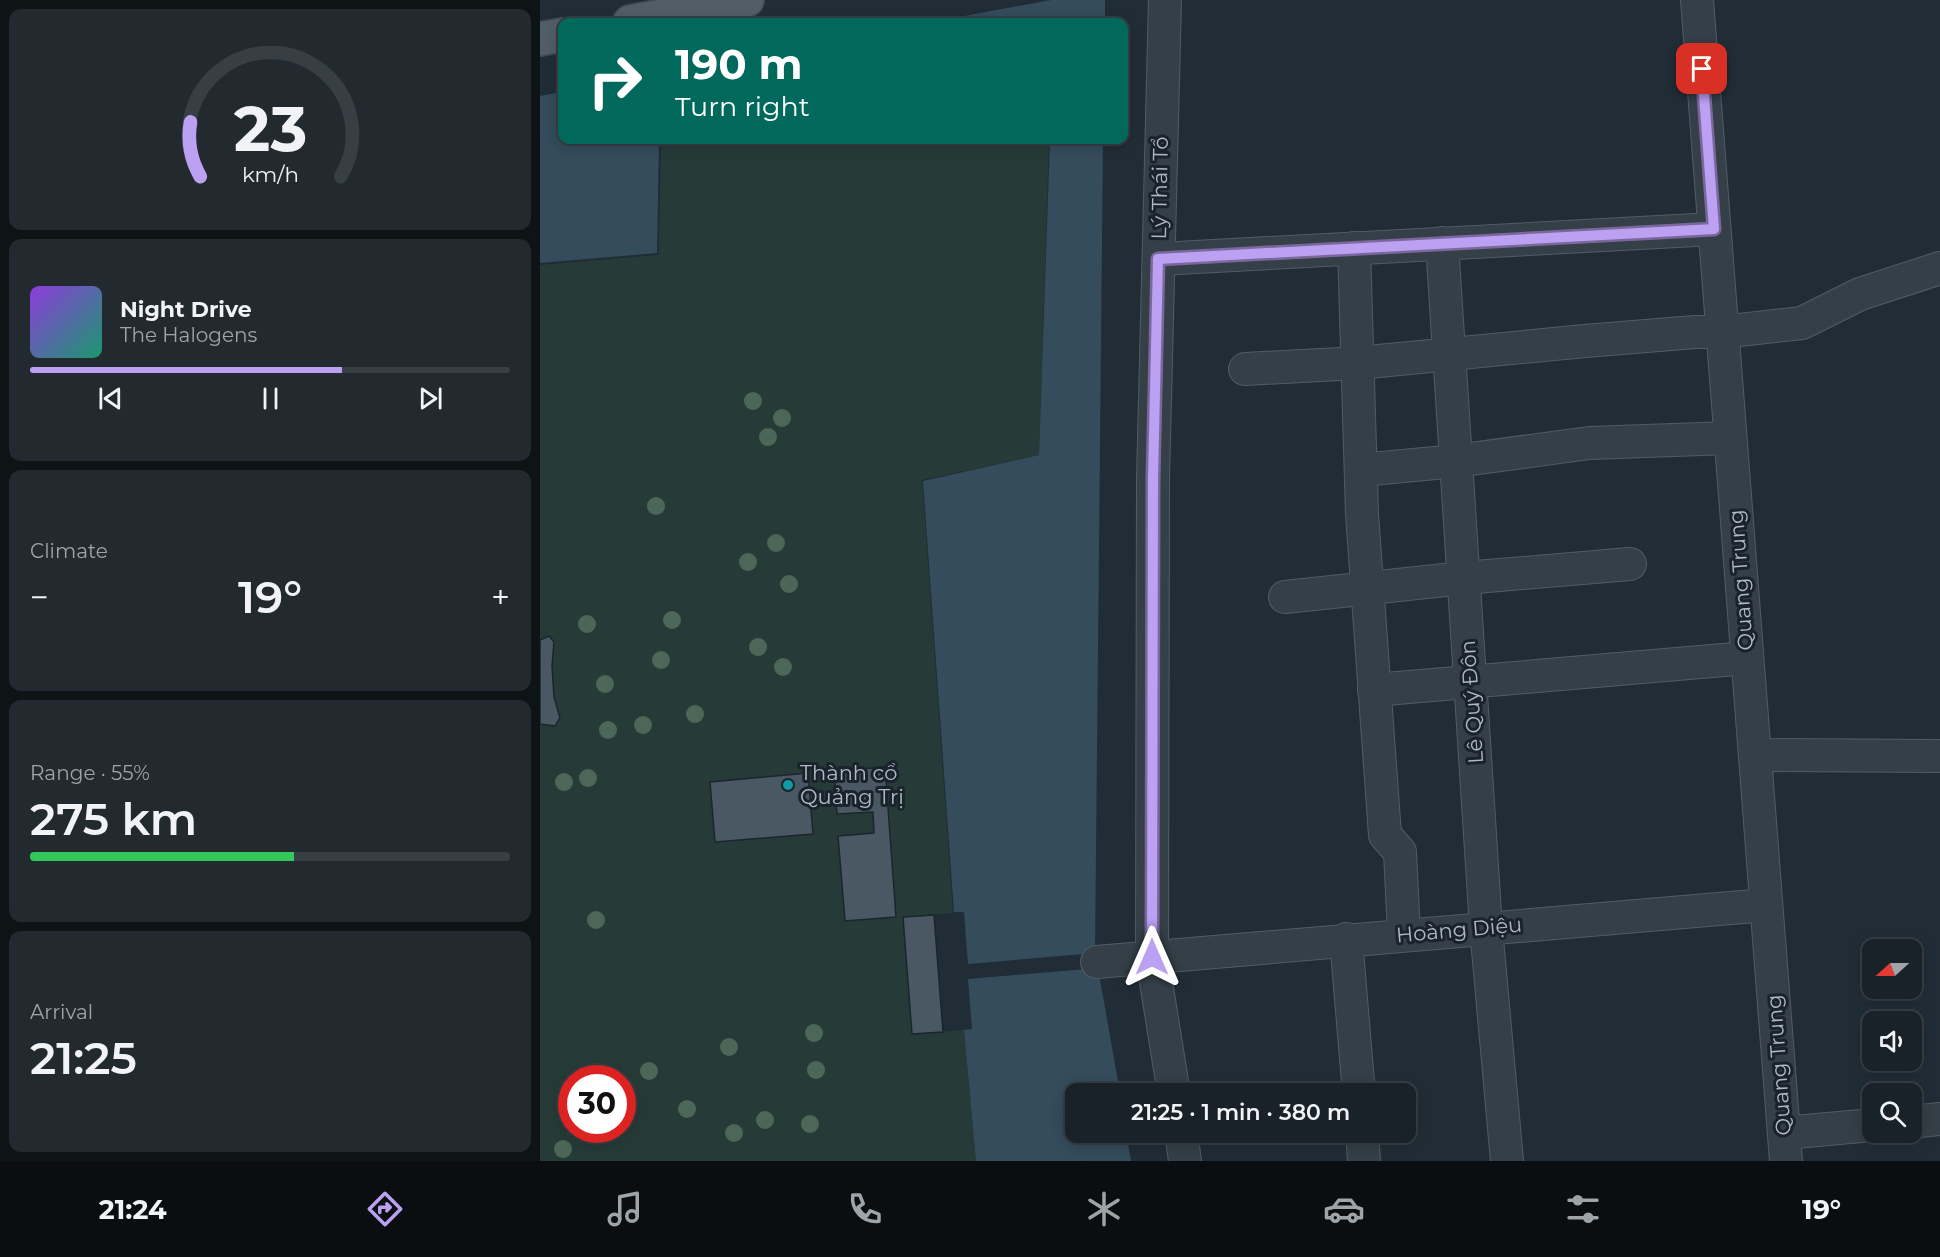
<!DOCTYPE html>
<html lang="en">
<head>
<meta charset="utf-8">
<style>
  body { margin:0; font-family:Montserrat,sans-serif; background:#222a30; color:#f1f3f6; height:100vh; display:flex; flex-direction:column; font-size:22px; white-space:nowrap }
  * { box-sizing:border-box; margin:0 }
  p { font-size:20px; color:#9fa4a8 }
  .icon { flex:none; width:33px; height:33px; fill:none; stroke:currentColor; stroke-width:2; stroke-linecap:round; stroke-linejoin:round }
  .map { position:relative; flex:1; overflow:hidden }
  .details { display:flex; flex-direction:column; gap:9px; padding:9px; background:#0e1316; width:540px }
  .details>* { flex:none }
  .top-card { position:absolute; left:18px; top:18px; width:570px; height:126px; border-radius:12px; box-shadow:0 3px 15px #0003,0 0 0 2px #373f45; background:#00695c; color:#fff; overflow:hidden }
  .needle { width:39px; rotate:249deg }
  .tools { position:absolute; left:1322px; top:939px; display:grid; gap:12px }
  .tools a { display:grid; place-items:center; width:60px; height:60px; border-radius:12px; background:#192228; box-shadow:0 3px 15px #0003,0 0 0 2px #373f45; font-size:30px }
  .speed { position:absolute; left:18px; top:1065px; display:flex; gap:12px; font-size:30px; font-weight:700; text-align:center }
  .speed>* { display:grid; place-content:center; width:78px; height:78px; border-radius:50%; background:#192228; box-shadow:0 3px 15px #0003,0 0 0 2px #373f45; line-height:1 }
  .speed .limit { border:9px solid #d22; background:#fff; color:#111 }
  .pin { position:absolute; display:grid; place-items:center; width:51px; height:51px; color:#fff; margin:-26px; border-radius:12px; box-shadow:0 3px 9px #0006 }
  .me { position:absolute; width:66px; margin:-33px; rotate:0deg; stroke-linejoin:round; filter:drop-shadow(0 0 4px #0008) }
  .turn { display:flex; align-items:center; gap:21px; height:126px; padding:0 18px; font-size:27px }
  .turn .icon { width:78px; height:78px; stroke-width:2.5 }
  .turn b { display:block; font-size:42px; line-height:51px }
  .big { font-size:45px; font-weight:600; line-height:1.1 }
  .details .tile { flex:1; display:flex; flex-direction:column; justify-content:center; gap:9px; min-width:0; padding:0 21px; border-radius:12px; background:#222a30 }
  .details .dial { align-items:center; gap:0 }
  .dial svg { height:156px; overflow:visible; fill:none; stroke:#373f45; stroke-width:7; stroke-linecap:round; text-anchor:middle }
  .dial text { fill:#f1f3f6; stroke:none }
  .song { display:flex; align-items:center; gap:18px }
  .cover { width:72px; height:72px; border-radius:9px; background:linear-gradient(135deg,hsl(270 70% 55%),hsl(160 70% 35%)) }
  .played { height:6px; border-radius:3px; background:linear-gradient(90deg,#bca0f2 65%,#373f45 65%) }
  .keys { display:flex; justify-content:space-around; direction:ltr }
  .heat { display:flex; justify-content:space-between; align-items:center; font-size:33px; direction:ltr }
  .charge { height:9px; border-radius:4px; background:linear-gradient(90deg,#34c759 55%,#373f45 0) }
  .trip { position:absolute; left:525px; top:1083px; width:351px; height:60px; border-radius:12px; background:#192228; box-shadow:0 3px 15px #0003,0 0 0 2px #373f45; font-weight:600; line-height:60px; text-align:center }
  .tabs { display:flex; height:96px; justify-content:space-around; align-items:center; background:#0a0e10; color:#9fa4a8 }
  .tabs .icon { width:42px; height:42px }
  .tabs .on { color:#bca0f2 }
  .tabs b { font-size:27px; color:#f1f3f6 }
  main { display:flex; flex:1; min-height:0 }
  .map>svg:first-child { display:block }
  .green { fill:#263b38; fill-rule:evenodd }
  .water { fill:#354c5c }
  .building { fill:#495862; stroke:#1c252d; stroke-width:1.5 }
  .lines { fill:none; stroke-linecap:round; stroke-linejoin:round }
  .minor-casing { stroke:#525c64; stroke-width:34 }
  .major-casing { stroke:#414a53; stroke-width:36 }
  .minor { stroke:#343f47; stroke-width:32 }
  .major { stroke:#525e67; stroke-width:33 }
  .tree { fill:#4c6757 }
  .route-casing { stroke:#7a689d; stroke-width:15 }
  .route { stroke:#bca0f2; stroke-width:10 }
  .culture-dot { fill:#0f9aa8; stroke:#1a232b; stroke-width:2 }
  .labels { text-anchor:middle; stroke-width:6; stroke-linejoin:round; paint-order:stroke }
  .street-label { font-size:21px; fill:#aebac3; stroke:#1a232b }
  .poi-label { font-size:21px; fill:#aebac3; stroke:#1a232b; text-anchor:start }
</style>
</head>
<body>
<main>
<section class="details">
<div class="tile dial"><svg viewBox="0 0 100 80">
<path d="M14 69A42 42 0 1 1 86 69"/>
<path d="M14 69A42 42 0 0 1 9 41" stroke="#bca0f2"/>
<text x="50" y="56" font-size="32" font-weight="700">23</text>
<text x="50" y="72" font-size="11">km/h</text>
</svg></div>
<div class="tile">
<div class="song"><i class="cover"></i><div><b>Night Drive</b><p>The Halogens</p></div></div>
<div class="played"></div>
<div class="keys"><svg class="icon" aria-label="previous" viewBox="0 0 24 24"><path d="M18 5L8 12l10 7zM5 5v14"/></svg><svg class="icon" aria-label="pause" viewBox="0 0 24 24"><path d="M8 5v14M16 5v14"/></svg><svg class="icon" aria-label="next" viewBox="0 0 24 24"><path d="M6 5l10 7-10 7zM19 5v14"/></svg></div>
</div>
<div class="tile"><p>Climate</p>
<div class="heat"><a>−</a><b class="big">19°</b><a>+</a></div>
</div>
<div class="tile"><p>Range · 55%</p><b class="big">275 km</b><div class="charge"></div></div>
<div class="tile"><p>Arrival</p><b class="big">21:25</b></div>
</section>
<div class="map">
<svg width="1400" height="1161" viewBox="0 0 1400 1161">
  <rect width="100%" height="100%" fill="#212d36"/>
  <path class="green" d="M 121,140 L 509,140 L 499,455 L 382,480 L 413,913 L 363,917 L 372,1034 L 424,1030 L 436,1161 L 0,1161 L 0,265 L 119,255 ZM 32,1078 L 82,1078 L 82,1130 L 32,1130 Z"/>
  <g class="water">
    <polygon points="511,0 565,0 565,22 392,22"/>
    <polygon points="22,92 22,140 119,140 117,253 0,263 0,96"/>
    <polygon points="510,140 563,140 555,953 428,964 424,912 414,912 383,481 499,455"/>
    <polygon points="558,968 580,1093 536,1094 536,1132 586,1133 591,1161 436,1161 424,1030 432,1029 428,979"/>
  </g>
  <g class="building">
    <polygon points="9,636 14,642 12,666 14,697 20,718 15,726 0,724 0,640"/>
    <polygon points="345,767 356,917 305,921 298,836 334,833 333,812 297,814 294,771"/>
    <polygon points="268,773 273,834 175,842 170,782"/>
    <polygon points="394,915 403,1032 372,1034 363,917"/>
  </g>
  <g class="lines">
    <g class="minor-casing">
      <g id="minor">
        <polyline points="625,0 613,479 612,957 634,1094"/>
        <polyline points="1157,0 1246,1161"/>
        <polyline points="902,243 946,928 967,1161"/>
        <polyline points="814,248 822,514 845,835 860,852 864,935"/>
        <polyline points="619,259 1174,229"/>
        <polyline points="705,369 818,363 1045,341 1155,332 1182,332 1262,323 1320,294 1400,268"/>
        <polyline points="821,470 916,461 1049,443 1190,438"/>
        <polyline points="745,597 924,578 1090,564"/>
        <polyline points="834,690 1207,658"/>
        <polyline points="1215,755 1400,756"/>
        <polyline points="806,939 819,1094"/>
        <polyline points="557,962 1226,905"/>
        <polyline points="1371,1122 1400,1119"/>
        <polyline points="641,1132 645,1161"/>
        <polyline points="822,1132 824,1161"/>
        <polyline points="1244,1133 1332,1125"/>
      </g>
    </g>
    <g class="major-casing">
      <g id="major">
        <polyline points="90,22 207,0"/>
        <polyline points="0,39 22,35"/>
      </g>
    </g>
    <use href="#minor" class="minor"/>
    <use href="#major" class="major"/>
  </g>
  <g class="tree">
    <circle cx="213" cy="401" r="9"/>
    <circle cx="242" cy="418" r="9"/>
    <circle cx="228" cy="437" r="9"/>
    <circle cx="116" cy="506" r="9"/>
    <circle cx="236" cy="543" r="9"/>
    <circle cx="208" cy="562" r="9"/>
    <circle cx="249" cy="584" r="9"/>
    <circle cx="132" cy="620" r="9"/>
    <circle cx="47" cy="624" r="9"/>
    <circle cx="218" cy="647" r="9"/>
    <circle cx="121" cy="660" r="9"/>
    <circle cx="243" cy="667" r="9"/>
    <circle cx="65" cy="684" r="9"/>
    <circle cx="155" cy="714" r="9"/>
    <circle cx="103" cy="725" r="9"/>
    <circle cx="68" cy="730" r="9"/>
    <circle cx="48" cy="778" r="9"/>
    <circle cx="24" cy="782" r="9"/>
    <circle cx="56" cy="920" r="9"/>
    <circle cx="274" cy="1033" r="9"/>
    <circle cx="189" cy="1047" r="9"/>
    <circle cx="276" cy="1070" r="9"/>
    <circle cx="109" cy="1071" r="9"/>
    <circle cx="147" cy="1109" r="9"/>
    <circle cx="225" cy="1120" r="9"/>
    <circle cx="270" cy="1124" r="9"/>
    <circle cx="194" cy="1133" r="9"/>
    <circle cx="23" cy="1149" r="9"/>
  </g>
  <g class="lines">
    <g class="route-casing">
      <polyline id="route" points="612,957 613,479 618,259 1174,229 1162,69"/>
    </g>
    <use href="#route" class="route"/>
  </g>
  <circle class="culture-dot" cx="248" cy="785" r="6"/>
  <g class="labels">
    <g class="street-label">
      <text transform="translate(620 188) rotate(-89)" y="7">Lý Thái Tổ</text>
      <text transform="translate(1201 580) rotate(-94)" y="7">Quang Trung</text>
      <text transform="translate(932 702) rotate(-94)" y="7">Lê Quý Đôn</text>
      <text transform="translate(919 930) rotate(-5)" y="7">Hoàng Diệu</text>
      <text transform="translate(1239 1065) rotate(-94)" y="7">Quang Trung</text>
    </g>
    <g class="poi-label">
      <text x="260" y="780">Thành cổ<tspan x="260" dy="24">Quảng Trị</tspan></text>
    </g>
  </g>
</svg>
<div class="tools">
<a><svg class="needle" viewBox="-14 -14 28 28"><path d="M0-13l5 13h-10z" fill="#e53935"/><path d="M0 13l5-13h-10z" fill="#9fa4a8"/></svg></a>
<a><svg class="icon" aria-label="sound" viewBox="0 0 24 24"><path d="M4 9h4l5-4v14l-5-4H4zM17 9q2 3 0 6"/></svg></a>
<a><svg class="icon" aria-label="search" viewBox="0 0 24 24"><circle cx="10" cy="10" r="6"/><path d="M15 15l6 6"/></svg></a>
</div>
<div class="speed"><div class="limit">30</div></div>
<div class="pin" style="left:1162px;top:69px;background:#d93025"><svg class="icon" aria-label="arrive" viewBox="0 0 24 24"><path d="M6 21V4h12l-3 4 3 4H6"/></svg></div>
<svg class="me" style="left:612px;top:957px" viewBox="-20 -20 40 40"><path d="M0-17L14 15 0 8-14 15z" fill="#bca0f2" stroke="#fff" stroke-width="4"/></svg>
<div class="trip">21:25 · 1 min · 380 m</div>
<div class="top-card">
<div class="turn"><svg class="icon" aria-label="right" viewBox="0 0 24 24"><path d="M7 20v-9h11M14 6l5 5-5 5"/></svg><div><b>190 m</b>Turn right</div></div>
</div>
</div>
</main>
<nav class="tabs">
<b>21:24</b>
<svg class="icon on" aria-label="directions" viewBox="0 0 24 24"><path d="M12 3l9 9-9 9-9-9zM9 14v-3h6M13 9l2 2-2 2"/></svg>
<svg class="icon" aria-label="music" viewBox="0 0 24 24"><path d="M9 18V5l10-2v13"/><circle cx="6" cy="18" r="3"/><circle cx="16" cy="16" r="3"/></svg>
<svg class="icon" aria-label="phone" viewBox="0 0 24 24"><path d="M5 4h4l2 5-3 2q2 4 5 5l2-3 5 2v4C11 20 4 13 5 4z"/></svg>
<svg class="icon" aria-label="climate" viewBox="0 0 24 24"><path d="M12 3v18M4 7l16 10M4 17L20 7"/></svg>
<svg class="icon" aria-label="car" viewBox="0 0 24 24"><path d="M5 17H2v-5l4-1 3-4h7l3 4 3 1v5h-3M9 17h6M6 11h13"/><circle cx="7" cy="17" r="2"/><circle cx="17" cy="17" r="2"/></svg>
<svg class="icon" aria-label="filters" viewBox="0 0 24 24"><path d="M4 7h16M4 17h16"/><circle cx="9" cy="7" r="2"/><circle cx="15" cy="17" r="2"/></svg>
<b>19°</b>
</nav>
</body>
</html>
